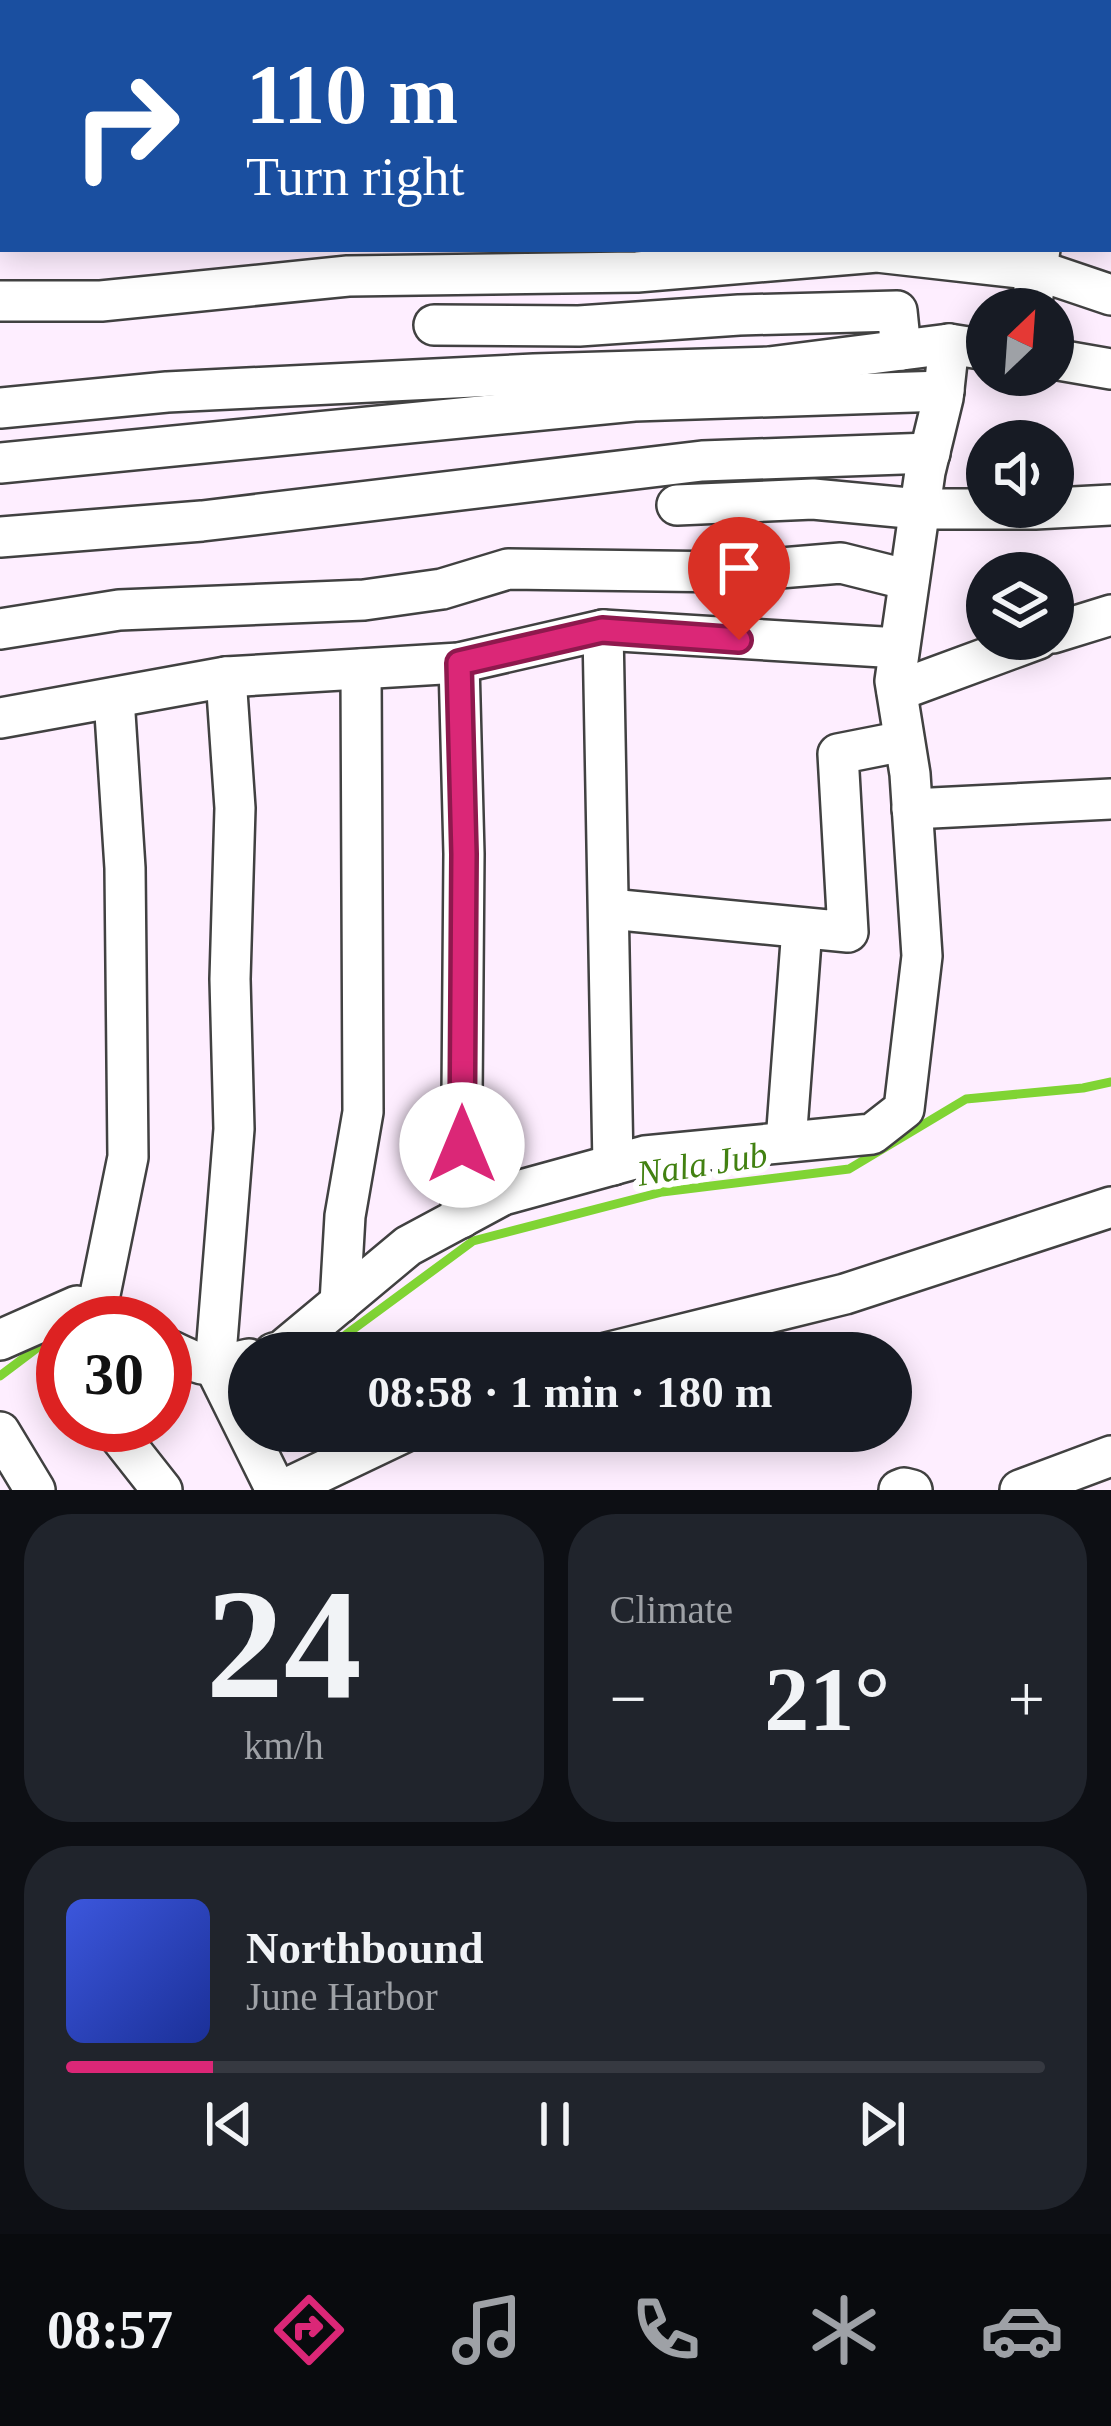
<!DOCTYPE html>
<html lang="en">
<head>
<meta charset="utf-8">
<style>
  body { margin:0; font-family:"Times New Roman",serif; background:#20242c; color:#f1f3f6; height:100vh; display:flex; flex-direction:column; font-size:45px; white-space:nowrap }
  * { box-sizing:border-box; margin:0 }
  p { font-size:39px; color:#9ea1a6 }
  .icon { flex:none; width:66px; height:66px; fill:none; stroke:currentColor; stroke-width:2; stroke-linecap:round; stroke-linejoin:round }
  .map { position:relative; height:1490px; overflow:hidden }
  .panel { display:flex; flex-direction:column; gap:24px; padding:24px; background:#0d0f14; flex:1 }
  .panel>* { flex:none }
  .banner { position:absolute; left:0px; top:0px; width:1113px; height:252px; box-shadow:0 6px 30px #0003; background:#1a4fa0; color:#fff; overflow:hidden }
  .needle { width:78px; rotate:25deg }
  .controls { position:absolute; left:966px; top:288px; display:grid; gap:24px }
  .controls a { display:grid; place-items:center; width:108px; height:108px; border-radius:50%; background:#171b24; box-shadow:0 6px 30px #0003; font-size:60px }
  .speed { position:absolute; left:36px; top:1296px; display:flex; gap:24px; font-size:60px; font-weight:700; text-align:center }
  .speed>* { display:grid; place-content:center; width:156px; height:156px; border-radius:50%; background:#171b24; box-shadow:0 6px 30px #0003; line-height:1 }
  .speed .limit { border:18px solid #d22; background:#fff; color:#111 }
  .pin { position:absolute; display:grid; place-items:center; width:102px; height:102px; color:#fff; margin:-123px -51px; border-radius:50% 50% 50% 0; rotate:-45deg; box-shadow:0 0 12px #0007 }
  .pin .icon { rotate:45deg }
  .me { position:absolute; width:132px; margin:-66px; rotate:0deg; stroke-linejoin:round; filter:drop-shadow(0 0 9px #0008) }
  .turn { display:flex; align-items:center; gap:42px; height:252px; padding:0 48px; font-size:54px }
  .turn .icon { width:156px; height:156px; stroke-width:2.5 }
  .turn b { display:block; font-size:84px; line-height:102px }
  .big { font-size:90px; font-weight:800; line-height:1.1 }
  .panel .card { flex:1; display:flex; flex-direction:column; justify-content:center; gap:18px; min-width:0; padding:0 42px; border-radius:48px; background:#20242c }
  .panel .dial { align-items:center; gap:0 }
  .dial b { font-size:156px; line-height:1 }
  .song { display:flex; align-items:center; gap:36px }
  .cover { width:144px; height:144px; border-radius:18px; background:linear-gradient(135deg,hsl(230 70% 55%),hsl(230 70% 35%)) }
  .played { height:12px; border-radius:6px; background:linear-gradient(90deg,#db2777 15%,#363941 15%) }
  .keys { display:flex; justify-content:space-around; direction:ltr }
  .heat { display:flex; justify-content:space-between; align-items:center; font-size:66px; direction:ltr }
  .panel .tiles { flex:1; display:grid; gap:24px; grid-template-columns:1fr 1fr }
  .card:last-child { grid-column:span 2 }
  .trip { position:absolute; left:228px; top:1332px; width:684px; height:120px; border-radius:60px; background:#171b24; box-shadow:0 6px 30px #0003; font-weight:800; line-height:120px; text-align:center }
  .dock { display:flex; height:192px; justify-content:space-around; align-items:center; background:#090b0e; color:#9ea1a6 }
  .dock .icon { width:84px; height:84px }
  .dock .selected { color:#db2777 }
  .dock b { font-size:54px; color:#f1f3f6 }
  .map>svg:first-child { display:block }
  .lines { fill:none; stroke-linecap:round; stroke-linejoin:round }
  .stream { stroke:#80d434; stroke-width:9 }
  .minor-casing { stroke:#414141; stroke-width:44 }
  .minor { stroke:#fff; stroke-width:39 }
  .route-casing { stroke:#8e194d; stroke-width:30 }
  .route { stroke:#db2777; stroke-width:21 }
  .labels { text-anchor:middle; stroke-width:12; stroke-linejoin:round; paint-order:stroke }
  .water-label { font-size:36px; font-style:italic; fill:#428111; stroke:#fff }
</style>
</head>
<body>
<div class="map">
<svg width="1111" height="1490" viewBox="0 0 1111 1490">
  <rect width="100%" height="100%" fill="#feeeff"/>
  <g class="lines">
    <g class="stream">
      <polyline points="321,1353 473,1241 662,1192 849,1169 966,1099 1083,1088 1111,1082"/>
      <polyline points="0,1376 53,1336"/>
    </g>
    <g class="minor-casing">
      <g id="minor">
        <polyline points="1024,0 1025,3"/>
        <polyline points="0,53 3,53"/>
        <polyline points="0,122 3,122"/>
        <polyline points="0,224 3,224"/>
        <polyline points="0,301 101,301 348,276 637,272 877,252 1037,270 1111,295"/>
        <polyline points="1031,309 1040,249"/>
        <polyline points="434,325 579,326 739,315 897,311 901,350"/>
        <polyline points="1053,359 1111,369"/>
        <polyline points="0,408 167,392 534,374 769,367 949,344 987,350"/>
        <polyline points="0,463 634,401 944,391"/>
        <polyline points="677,505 813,499 919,509 1035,509 1111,505"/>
        <polyline points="0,537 202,521 702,461 930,453"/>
        <polyline points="0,629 119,610 364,600 442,589 508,569 732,572 841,563 909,580"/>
        <polyline points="603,630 613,1165"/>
        <polyline points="1053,633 1111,615"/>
        <polyline points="459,663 464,854 461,1218"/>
        <polyline points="226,677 235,808 230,979 234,1129 215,1367 276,1490"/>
        <polyline points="897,691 1038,639"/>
        <polyline points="0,718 226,677 459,663 603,630 899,648"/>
        <polyline points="912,809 1111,799"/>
        <polyline points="610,909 848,932 838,754 904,741"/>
        <polyline points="786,1142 802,928"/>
        <polyline points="340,1303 345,1216 363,1112 361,669"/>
        <polyline points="96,1314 128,1157 125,868 114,698"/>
        <polyline points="0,1340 77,1306 114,1323"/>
        <path d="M 165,1348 C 206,1367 204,1370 249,1359"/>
        <polyline points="274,1353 282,1351 408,1246 503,1195 645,1156 872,1134 904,1109 922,956 910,774 895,681 925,472 943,398 949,344"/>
        <polyline points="606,1353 845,1294 1111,1207"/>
        <polyline points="116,1425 121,1438 162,1490"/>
        <polyline points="0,1432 35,1490"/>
        <polyline points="283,1490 407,1431"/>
        <polyline points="899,1490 904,1488 912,1490"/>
        <polyline points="1020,1490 1111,1456"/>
      </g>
    </g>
    <use href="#minor" class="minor"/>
  </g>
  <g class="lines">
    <g class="route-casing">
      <polyline id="route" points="462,1145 464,854 459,663 602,630 739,640"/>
    </g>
    <use href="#route" class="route"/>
  </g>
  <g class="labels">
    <g class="water-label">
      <text transform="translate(702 1163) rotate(-9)" y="13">Nala Jub</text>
    </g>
  </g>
</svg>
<div class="controls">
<a><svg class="needle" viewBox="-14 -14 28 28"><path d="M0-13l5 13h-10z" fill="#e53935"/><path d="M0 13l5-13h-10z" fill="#9ea1a6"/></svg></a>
<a><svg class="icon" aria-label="sound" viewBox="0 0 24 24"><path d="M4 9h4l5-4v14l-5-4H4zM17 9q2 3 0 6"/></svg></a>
<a><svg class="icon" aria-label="layers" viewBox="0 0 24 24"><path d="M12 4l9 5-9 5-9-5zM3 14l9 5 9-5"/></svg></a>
</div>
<div class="speed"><div class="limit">30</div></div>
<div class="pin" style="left:739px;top:640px;background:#d93025"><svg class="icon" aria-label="arrive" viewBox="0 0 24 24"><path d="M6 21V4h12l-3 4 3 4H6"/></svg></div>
<svg class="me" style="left:462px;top:1145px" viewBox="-20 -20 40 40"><circle r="19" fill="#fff"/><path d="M0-13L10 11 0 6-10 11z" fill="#db2777"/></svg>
<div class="trip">08:58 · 1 min · 180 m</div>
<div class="banner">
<div class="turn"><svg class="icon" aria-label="right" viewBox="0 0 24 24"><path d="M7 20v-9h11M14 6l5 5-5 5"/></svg><div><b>110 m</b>Turn right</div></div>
</div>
</div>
<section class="panel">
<div class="tiles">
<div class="card dial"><b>24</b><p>km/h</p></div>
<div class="card"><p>Climate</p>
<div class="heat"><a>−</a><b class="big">21°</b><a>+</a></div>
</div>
<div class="card">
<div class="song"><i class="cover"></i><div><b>Northbound</b><p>June Harbor</p></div></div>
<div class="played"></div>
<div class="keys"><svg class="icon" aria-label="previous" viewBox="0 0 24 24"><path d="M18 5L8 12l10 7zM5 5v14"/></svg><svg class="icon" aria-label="pause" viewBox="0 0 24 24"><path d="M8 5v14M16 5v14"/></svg><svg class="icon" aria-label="next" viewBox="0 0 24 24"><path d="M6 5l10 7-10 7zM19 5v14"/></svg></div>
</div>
</div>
</section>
<nav class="dock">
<b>08:57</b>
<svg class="icon selected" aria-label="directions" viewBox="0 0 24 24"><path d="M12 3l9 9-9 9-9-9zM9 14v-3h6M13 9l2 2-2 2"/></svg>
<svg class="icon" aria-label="music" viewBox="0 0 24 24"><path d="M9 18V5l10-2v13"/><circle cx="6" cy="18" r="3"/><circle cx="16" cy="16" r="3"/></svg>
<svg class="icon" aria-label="phone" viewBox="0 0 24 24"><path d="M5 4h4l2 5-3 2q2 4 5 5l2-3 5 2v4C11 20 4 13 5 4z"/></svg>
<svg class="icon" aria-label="climate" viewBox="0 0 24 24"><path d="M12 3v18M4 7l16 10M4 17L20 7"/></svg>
<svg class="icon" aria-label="car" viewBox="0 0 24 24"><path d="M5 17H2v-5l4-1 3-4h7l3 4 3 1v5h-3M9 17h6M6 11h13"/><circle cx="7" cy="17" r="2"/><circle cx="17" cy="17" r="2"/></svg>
</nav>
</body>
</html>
